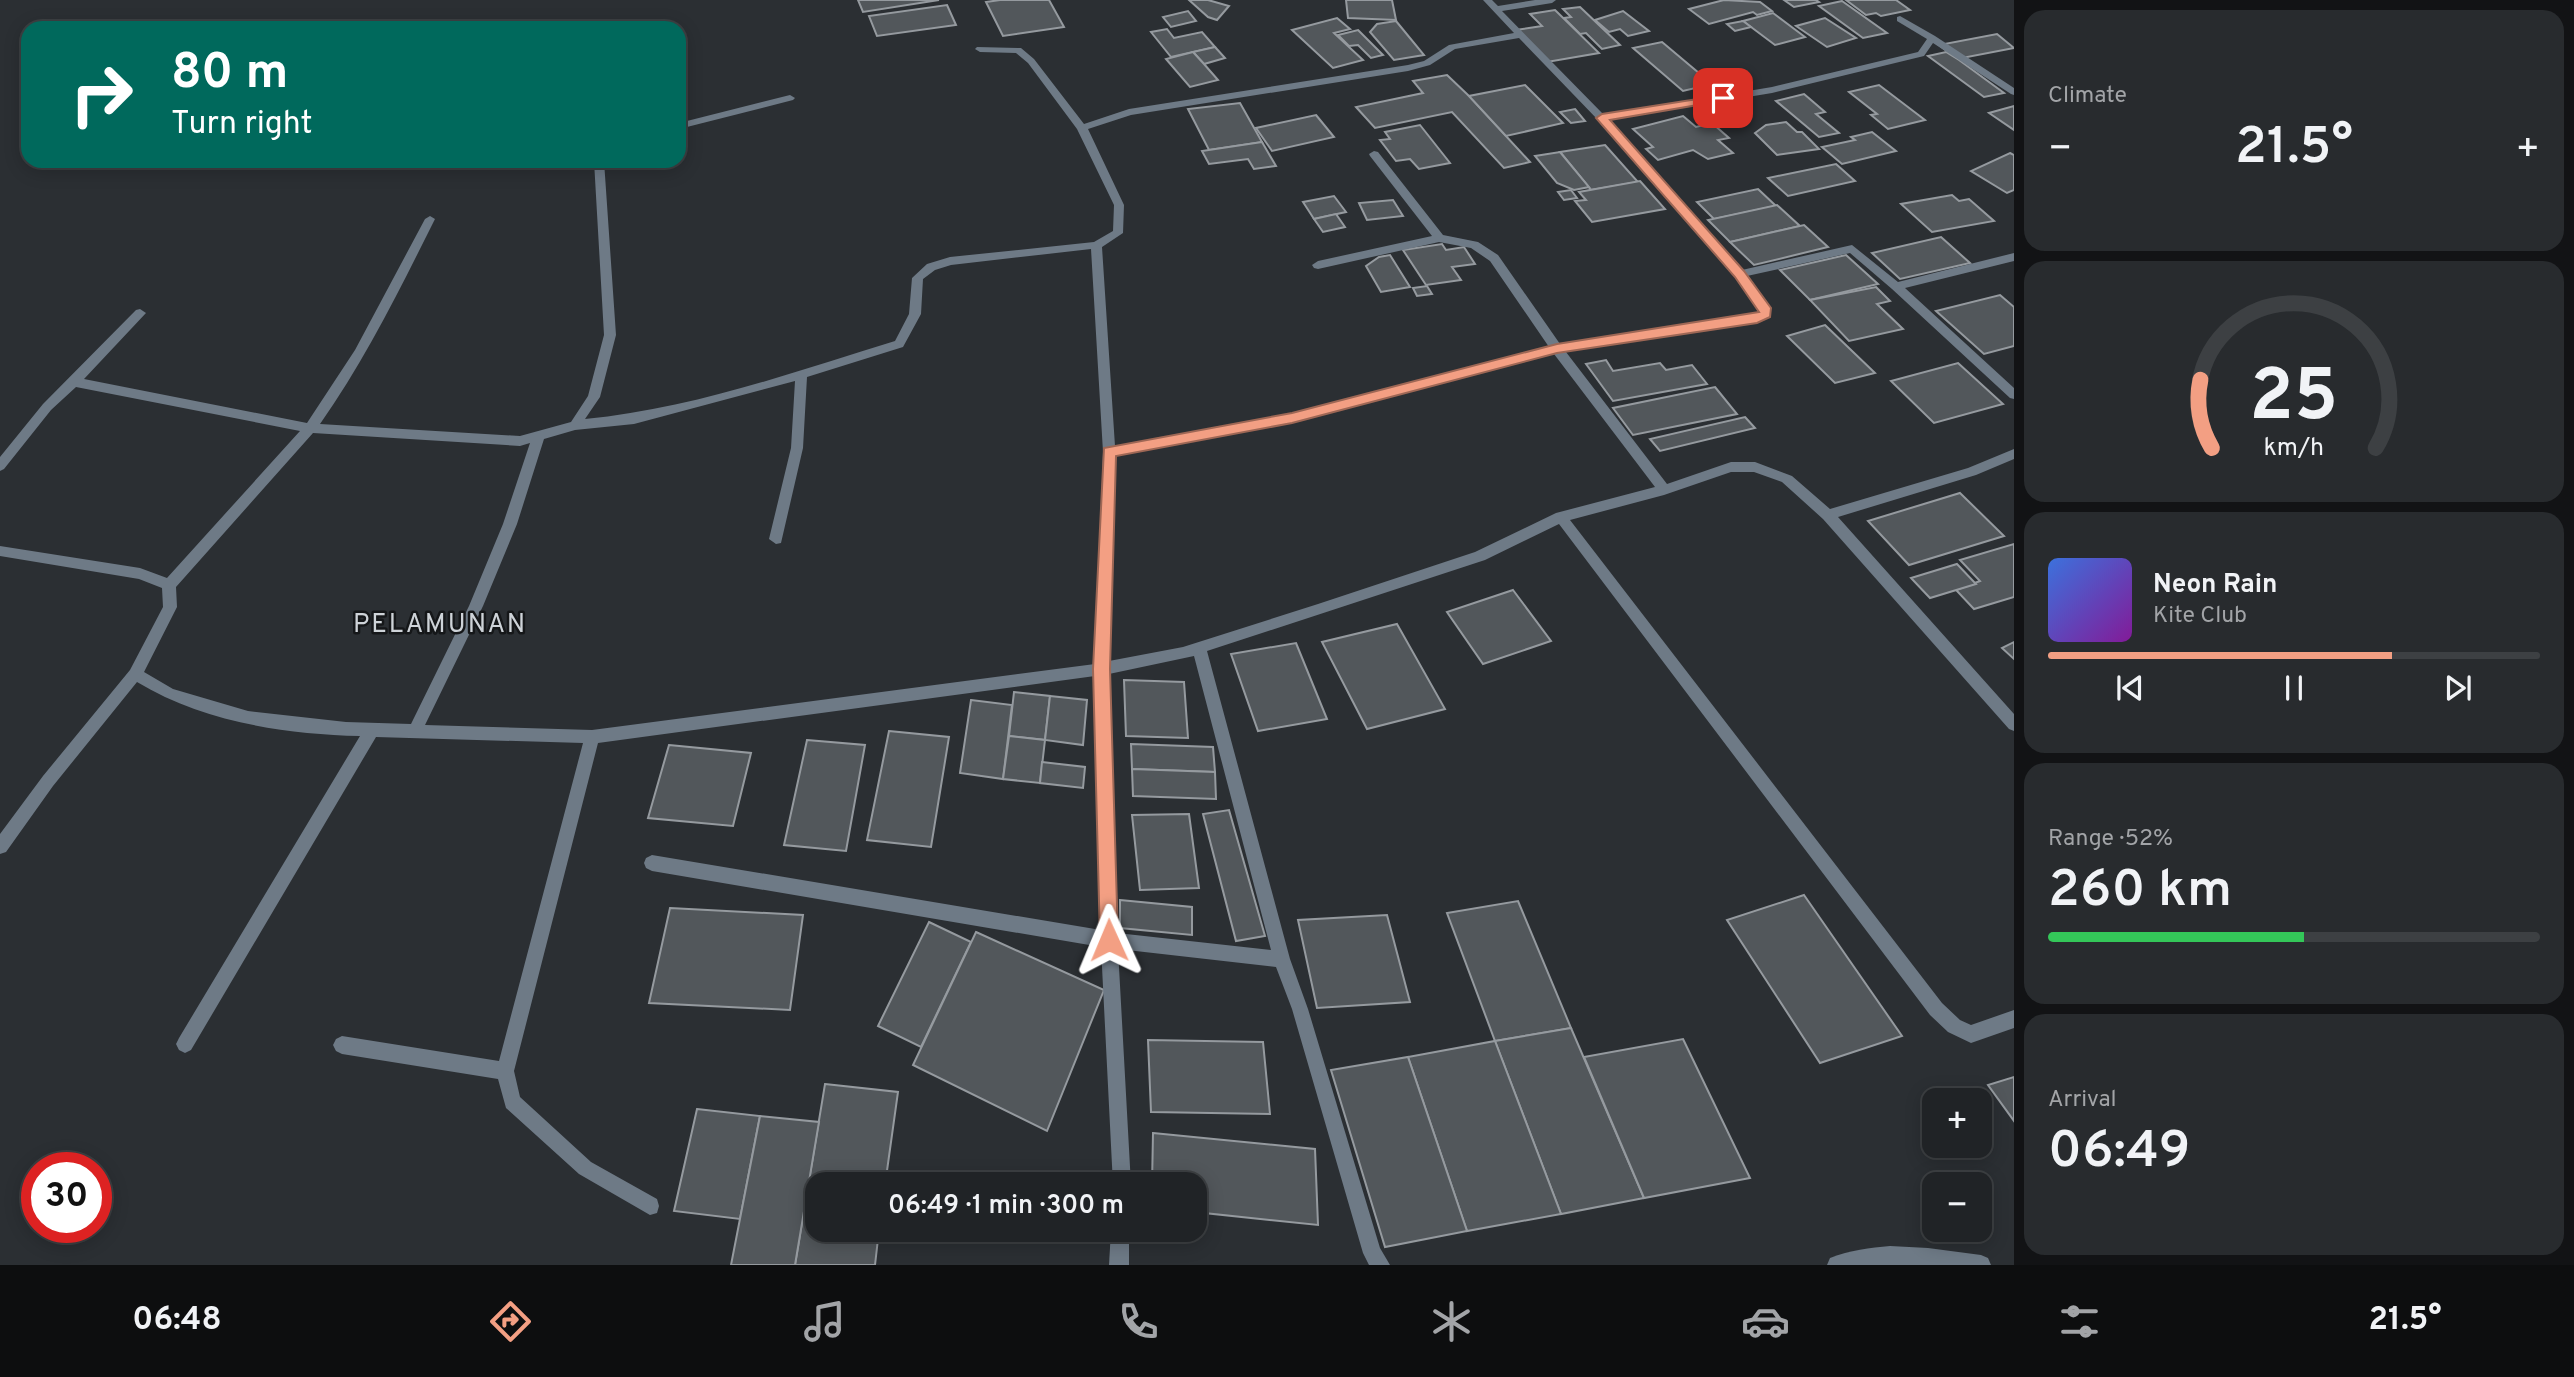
<!DOCTYPE html>
<html lang="en">
<head>
<meta charset="utf-8">
<style>
  body { margin:0; font-family:Overpass,sans-serif; background:#282b2e; color:#f1f3f6; height:100vh; display:flex; flex-direction:column; font-size:26px; white-space:nowrap }
  * { box-sizing:border-box; margin:0 }
  p { font-size:23px; color:#a2a4a7 }
  .icon { flex:none; width:38px; height:38px; fill:none; stroke:currentColor; stroke-width:2; stroke-linecap:round; stroke-linejoin:round }
  .map { position:relative; flex:1; overflow:hidden }
  .sheet { display:flex; flex-direction:column; gap:10px; padding:10px; background:#121315; width:560px }
  .sheet>* { flex:none }
  .hud { position:absolute; left:21px; top:21px; width:665px; height:147px; border-radius:21px; box-shadow:0 4px 18px #0003,0 0 0 2px #3d4043; background:#00695c; color:#fff; overflow:hidden }
  .fabs { position:absolute; left:1922px; top:1088px; display:grid; gap:14px }
  .fabs a { display:grid; place-items:center; width:70px; height:70px; border-radius:14px; background:#202326; box-shadow:0 4px 18px #0003,0 0 0 2px #3d4043; font-size:35px }
  .speed { position:absolute; left:21px; top:1152px; display:flex; gap:14px; font-size:35px; font-weight:700; text-align:center }
  .speed>* { display:grid; place-content:center; width:91px; height:91px; border-radius:50%; background:#202326; box-shadow:0 4px 18px #0003,0 0 0 2px #3d4043; line-height:1 }
  .speed .limit { border:10px solid #d22; background:#fff; color:#111 }
  .pin { position:absolute; display:grid; place-items:center; width:60px; height:60px; color:#fff; margin:-30px; border-radius:14px; box-shadow:0 4px 10px #0006 }
  .me { position:absolute; width:77px; margin:-38px; rotate:359deg; stroke-linejoin:round; filter:drop-shadow(0 0 5px #0008) }
  .turn { display:flex; align-items:center; gap:24px; height:147px; padding:0 35px; font-size:32px }
  .turn .icon { width:91px; height:91px; stroke-width:2.5 }
  .turn b { display:block; font-size:49px; line-height:60px }
  .big { font-size:52px; font-weight:600; line-height:1.1 }
  .sheet .widget { flex:1; display:flex; flex-direction:column; justify-content:center; gap:10px; min-width:0; padding:0 24px; border-radius:21px; background:#282b2e }
  .sheet .dial { align-items:center; gap:0 }
  .dial svg { height:182px; overflow:visible; fill:none; stroke:#3d4043; stroke-width:7; stroke-linecap:round; text-anchor:middle }
  .dial text { fill:#f1f3f6; stroke:none }
  .song { display:flex; align-items:center; gap:21px }
  .cover { width:84px; height:84px; border-radius:10px; background:linear-gradient(135deg,hsl(220 70% 55%),hsl(290 70% 35%)) }
  .played { height:7px; border-radius:4px; background:linear-gradient(90deg,#f39f83 70%,#3d4043 70%) }
  .keys { display:flex; justify-content:space-around; direction:ltr }
  .heat { display:flex; justify-content:space-between; align-items:center; font-size:38px; direction:ltr }
  .charge { height:10px; border-radius:5px; background:linear-gradient(90deg,#34c759 52%,#3d4043 0) }
  .trip { position:absolute; left:805px; top:1172px; width:402px; height:70px; border-radius:21px; background:#202326; box-shadow:0 4px 18px #0003,0 0 0 2px #3d4043; font-weight:600; line-height:70px; text-align:center }
  .dock { display:flex; height:112px; justify-content:space-around; align-items:center; background:#0d0e0f; color:#a2a4a7 }
  .dock .icon { width:49px; height:49px }
  .dock .on { color:#f39f83 }
  .dock b { font-size:32px; color:#f1f3f6 }
  main { display:flex; flex:1; min-height:0 }
  .map>svg:first-child { display:block }
  .building { fill:#52575b; stroke:#959a9f; stroke-width:2 }
  .lines { fill:none; stroke-linecap:round; stroke-linejoin:round }
  .street { fill:#6e7a86; fill-rule:evenodd }
  .route { fill:#f39f83; stroke:#9e6755; stroke-width:2 }
  .labels { text-anchor:middle; stroke-width:5; stroke-linejoin:round; paint-order:stroke }
  .quarter-label { font-size:26px; letter-spacing:2px; fill:#ced3d8; stroke:#151719 }
</style>
</head>
<body>
<main>
<div class="map">
<svg width="2014" height="1265" viewBox="0 0 2014 1265">
  <rect width="100%" height="100%" fill="#2b2f33"/>
  <g class="building">
    <polygon points="858,0 939,0 863,12"/>
    <polygon points="1000,0 1049,0 1064,27 1003,36 986,2"/>
    <polygon points="1189,0 1208,0 1229,6 1217,20 1208,17"/>
    <polygon points="1346,0 1392,0 1396,20 1348,18"/>
    <polygon points="1724,0 1760,2 1772,11 1757,15 1753,12 1709,24 1689,9"/>
    <polygon points="1784,0 1816,0 1819,2 1794,7"/>
    <polygon points="1846,0 1896,0 1910,10 1881,16 1876,13 1866,15"/>
    <polygon points="1842,1 1887,33 1863,38 1819,6"/>
    <polygon points="947,5 956,25 877,36 869,16"/>
    <polygon points="1580,7 1620,45 1602,49 1586,33 1580,34 1564,18 1571,17 1563,9"/>
    <polygon points="1555,10 1599,53 1547,62 1516,30 1542,26 1530,14"/>
    <polygon points="1188,11 1196,21 1171,27 1163,17"/>
    <polygon points="1623,11 1649,31 1628,36 1620,29 1609,32 1595,20"/>
    <polygon points="1773,13 1805,37 1775,45 1743,21"/>
    <polygon points="1337,18 1350,29 1334,33 1363,60 1333,68 1292,30"/>
    <polygon points="1825,18 1856,38 1827,47 1796,26"/>
    <polygon points="1396,21 1424,55 1394,60 1370,32 1377,24"/>
    <polygon points="1743,21 1751,27 1735,31 1727,24"/>
    <polygon points="1167,29 1174,38 1202,32 1215,47 1171,57 1151,32"/>
    <polygon points="1358,30 1383,55 1371,58 1358,45 1349,46 1338,35"/>
    <polygon points="1997,34 2014,48 1957,59 1939,45"/>
    <polygon points="1662,42 1712,84 1683,91 1633,48"/>
    <polygon points="1215,47 1225,58 1204,64 1193,52"/>
    <polygon points="1193,52 1204,64 1218,80 1190,87 1166,59"/>
    <polygon points="1946,52 1959,60 2004,93 1984,97 1928,56"/>
    <polygon points="1447,75 1469,96 1530,162 1504,168 1452,112 1375,128 1356,107 1423,93 1413,81"/>
    <polygon points="1525,85 1563,123 1506,136 1469,96"/>
    <polygon points="1879,85 1925,120 1888,129 1871,115 1877,114 1849,92"/>
    <polygon points="1804,94 1825,112 1816,114 1839,133 1819,137 1776,101"/>
    <polygon points="1240,103 1262,142 1209,150 1188,109"/>
    <polygon points="2014,106 2014,130 1989,113"/>
    <polygon points="1575,109 1585,121 1571,123 1560,112"/>
    <polygon points="1316,115 1334,137 1272,151 1256,128"/>
    <polygon points="1683,116 1696,127 1712,123 1729,138 1718,140 1733,153 1708,159 1693,150 1658,160 1646,149 1653,147 1633,129"/>
    <polygon points="1786,122 1797,132 1802,132 1819,149 1777,155 1755,133 1766,125"/>
    <polygon points="1420,125 1450,163 1419,169 1410,159 1396,161 1380,140 1390,139 1385,132"/>
    <polygon points="1872,132 1896,151 1842,164 1822,147 1855,140 1851,137"/>
    <polygon points="1262,142 1276,166 1254,169 1248,159 1209,164 1202,151"/>
    <polygon points="1605,145 1638,182 1591,190 1560,152"/>
    <polygon points="1560,152 1589,187 1574,190 1557,183 1535,156"/>
    <polygon points="2010,153 2014,155 2014,190 2007,193 1971,171"/>
    <polygon points="1836,164 1855,181 1788,196 1768,178"/>
    <polygon points="1640,181 1665,209 1592,222 1575,201 1586,200 1579,192"/>
    <polygon points="1758,189 1776,206 1714,219 1697,202"/>
    <polygon points="1571,190 1577,198 1564,200 1558,192"/>
    <polygon points="1952,195 1959,201 1969,199 1994,221 1932,232 1901,204"/>
    <polygon points="1334,196 1346,212 1314,219 1303,202"/>
    <polygon points="1393,200 1403,216 1367,220 1359,203"/>
    <polygon points="1777,205 1800,226 1730,242 1708,220"/>
    <polygon points="1336,214 1345,227 1323,232 1314,219"/>
    <polygon points="1804,225 1828,247 1754,265 1730,242"/>
    <polygon points="1941,237 1970,263 1900,279 1872,253"/>
    <polygon points="1442,244 1446,250 1464,247 1475,264 1452,267 1461,280 1426,285 1403,250"/>
    <polygon points="1390,255 1410,287 1381,292 1366,266 1379,257"/>
    <polygon points="1846,255 1878,284 1810,300 1780,270"/>
    <polygon points="1427,286 1432,294 1417,296 1413,288"/>
    <polygon points="1876,287 1890,301 1877,304 1903,329 1849,341 1810,300"/>
    <polygon points="2000,295 2014,307 2014,346 1984,354 1936,311"/>
    <polygon points="1825,325 1875,373 1835,383 1787,336"/>
    <polygon points="1606,360 1613,371 1660,363 1666,370 1692,365 1707,384 1613,401 1586,364"/>
    <polygon points="1958,363 2003,404 1934,423 1891,381"/>
    <polygon points="1715,387 1737,414 1633,435 1613,408"/>
    <polygon points="1745,417 1755,428 1660,451 1650,439"/>
    <polygon points="1960,493 2004,536 1909,565 1868,521"/>
    <polygon points="2014,544 2014,597 1974,609 1956,590 1980,581 1960,560"/>
    <polygon points="1957,564 1976,584 1930,598 1911,578"/>
    <polygon points="1513,590 1551,641 1483,664 1447,612"/>
    <polygon points="1397,624 1445,709 1367,729 1322,642"/>
    <polygon points="2014,642 2014,659 2002,648"/>
    <polygon points="1296,643 1327,719 1258,731 1231,654"/>
    <polygon points="1124,680 1184,682 1188,738 1126,736"/>
    <polygon points="1014,692 1050,696 1045,740 1009,736"/>
    <polygon points="1050,696 1087,700 1083,745 1045,740"/>
    <polygon points="971,700 1012,705 1003,779 960,773"/>
    <polygon points="889,731 949,737 931,847 867,840"/>
    <polygon points="1009,736 1045,740 1040,783 1003,779"/>
    <polygon points="807,740 865,745 846,851 784,845"/>
    <polygon points="1131,744 1213,747 1215,772 1132,769"/>
    <polygon points="669,745 751,753 733,826 648,818"/>
    <polygon points="1042,762 1085,767 1083,788 1040,783"/>
    <polygon points="1132,769 1215,772 1216,799 1133,796"/>
    <polygon points="1229,810 1265,936 1236,941 1203,814"/>
    <polygon points="1189,814 1199,888 1140,890 1132,815"/>
    <polygon points="1804,895 1902,1036 1820,1063 1727,920"/>
    <polygon points="1120,900 1192,907 1192,935 1120,928"/>
    <polygon points="1518,901 1571,1028 1495,1041 1447,913"/>
    <polygon points="670,908 803,915 790,1010 649,1003"/>
    <polygon points="1387,915 1410,1002 1317,1008 1298,920"/>
    <polygon points="929,922 971,942 921,1047 878,1026"/>
    <polygon points="976,932 1104,990 1047,1131 913,1065"/>
    <polygon points="1571,1028 1644,1198 1561,1214 1495,1041"/>
    <polygon points="1683,1039 1750,1178 1644,1198 1584,1057"/>
    <polygon points="1148,1040 1263,1042 1270,1114 1151,1112"/>
    <polygon points="1495,1041 1561,1214 1467,1231 1408,1057"/>
    <polygon points="1408,1057 1467,1231 1385,1247 1331,1070"/>
    <polygon points="2014,1077 2014,1121 1988,1085"/>
    <polygon points="825,1084 898,1092 885,1185 817,1185 817,1230 879,1230 875,1265 795,1265"/>
    <polygon points="697,1109 760,1116 740,1219 674,1211"/>
    <polygon points="760,1116 819,1122 795,1265 731,1265"/>
    <polygon points="1153,1133 1315,1149 1318,1225 1195,1212 1195,1185 1152,1185"/>
  </g>
  <g class="lines">
    <g class="street">
      <path d="M 1483,0 L 1492,0 L 1498,6 L 1535,0 L 1556,0 L 1552,3 L 1502,11 L 1604,115 L 1772,87 L 1918,52 L 1927,39 L 1897,21 L 1897,17 L 1900,16 L 1935,36 L 2014,88 L 2014,95 L 2011,94 L 1933,43 L 1924,56 L 1772,93 L 1609,120 L 1742,270 L 1852,245 L 1898,282 L 2014,253 L 2014,261 L 1905,288 L 2014,388 L 2014,399 L 2010,398 L 1892,289 L 1850,253 L 1747,276 L 1771,308 L 1770,317 L 1761,321 L 1566,352 L 1667,484 L 1731,462 L 1755,462 L 1792,476 L 1830,509 L 1968,468 L 2014,449 L 2014,459 L 1976,475 L 1838,517 L 2014,714 L 2014,731 L 2009,729 L 1823,519 L 1782,482 L 1754,472 L 1731,472 L 1664,495 L 1570,520 L 1942,1003 L 1960,1020 L 1971,1025 L 2014,1010 L 2014,1028 L 1971,1043 L 1948,1032 L 1930,1015 L 1559,524 L 1485,560 L 1207,651 L 1290,959 L 1308,1009 L 1380,1248 L 1390,1265 L 1369,1265 L 1363,1253 L 1292,1009 L 1276,967 L 1118,949 L 1131,1185 L 1113,1185 L 1101,947 L 652,871 L 646,868 L 644,863 L 646,858 L 652,855 L 1101,930 L 1095,676 L 598,743 L 514,1071 L 520,1097 L 591,1162 L 657,1199 L 659,1206 L 657,1213 L 650,1215 L 579,1174 L 506,1108 L 498,1079 L 342,1054 L 336,1051 L 333,1045 L 336,1039 L 342,1036 L 499,1061 L 583,743 L 376,737 L 191,1050 L 185,1053 L 179,1050 L 176,1044 L 179,1038 L 360,736 C 284,734 203,722 137,682 L 53,786 L 6,852 L 0,854 L 0,834 L 43,776 L 130,670 L 163,607 L 162,588 L 139,579 L 0,556 L 0,546 L 140,568 L 167,578 L 300,431 L 76,387 L 51,410 L 4,469 L 0,471 L 0,457 L 43,404 L 136,310 L 140,309 L 146,313 L 84,379 L 307,423 L 355,350 L 425,219 L 430,216 L 435,219 C 400,289 365,360 320,424 L 520,436 L 571,422 L 588,396 L 604,335 L 594,161 L 604,161 L 616,335 L 600,397 L 585,419 C 691,409 794,372 895,341 L 909,314 L 912,278 L 927,264 L 950,257 L 1094,242 L 1113,231 L 1114,205 L 1077,129 L 1028,63 L 1016,53 L 980,52 L 975,49 L 977,47 L 1021,48 L 1034,59 L 1084,124 L 1129,109 L 1408,65 L 1424,61 L 1449,45 L 1514,33 ZM 1519,38 L 1598,120 L 1736,277 L 1760,312 L 1560,344 L 1498,255 L 1478,242 L 1443,235 L 1378,152 L 1374,151 L 1369,154 L 1370,156 L 1432,236 L 1318,261 L 1312,265 L 1314,268 L 1318,269 L 1439,242 L 1471,248 L 1490,261 L 1549,347 L 1292,413 L 1115,446 L 1102,247 L 1123,233 L 1124,205 L 1088,129 L 1131,115 L 1408,71 L 1430,65 L 1455,49 ZM 1091,249 L 1103,452 L 1095,664 L 592,730 L 425,725 L 483,606 L 517,524 L 544,439 L 575,430 L 634,424 L 795,381 L 791,448 L 769,539 L 776,544 L 781,543 L 803,448 L 807,377 L 903,347 L 921,314 L 923,279 L 935,270 L 951,265 ZM 1554,354 L 1655,487 L 1556,513 L 1475,552 L 1318,604 L 1183,647 L 1109,661 L 1115,456 L 1292,423 ZM 313,433 L 520,446 L 530,443 L 503,524 L 469,606 L 411,724 L 346,722 L 248,711 L 173,689 L 144,672 L 177,607 L 176,587 ZM 1194,656 L 1271,950 L 1117,933 L 1109,674 Z"/>
      <polygon points="790,95 795,98 793,100 679,129 679,123"/>
      <polygon points="1111,1230 1129,1230 1129,1265 1109,1265"/>
      <path d="M 1890,1246 L 1928,1248 L 1981,1255 L 1988,1258 L 1991,1265 L 1827,1265 L 1830,1258 C 1850,1250 1870,1248 1890,1246 Z"/>
    </g>
  </g>
  <polygon class="route" points="1723,95 1729,98 1727,100 1610,120 1744,271 1771,308 1770,317 1757,323 1557,353 1292,423 1116,456 1110,669 1118,940 1116,946 1109,949 1102,946 1100,940 1093,669 1104,448 1292,413 1557,344 1759,312 1735,277 1596,118 1602,114"/>
  <g class="labels">
    <g class="quarter-label">
      <text x="440" y="632">PELAMUNAN</text>
    </g>
  </g>
</svg>
<div class="fabs">
<a>+</a>
<a>−</a>
</div>
<div class="speed"><div class="limit">30</div></div>
<div class="pin" style="left:1723px;top:98px;background:#d93025"><svg class="icon" aria-label="arrive" viewBox="0 0 24 24"><path d="M6 21V4h12l-3 4 3 4H6"/></svg></div>
<svg class="me" style="left:1109px;top:940px" viewBox="-20 -20 40 40"><path d="M0-17L14 15 0 8-14 15z" fill="#f39f83" stroke="#fff" stroke-width="4"/></svg>
<div class="trip">06:49 · 1 min · 300 m</div>
<div class="hud">
<div class="turn"><svg class="icon" aria-label="right" viewBox="0 0 24 24"><path d="M7 20v-9h11M14 6l5 5-5 5"/></svg><div><b>80 m</b>Turn right</div></div>
</div>
</div>
<section class="sheet">
<div class="widget"><p>Climate</p>
<div class="heat"><a>−</a><b class="big">21.5°</b><a>+</a></div>
</div>
<div class="widget dial"><svg viewBox="0 0 100 80">
<path d="M14 69A42 42 0 1 1 86 69"/>
<path d="M14 69A42 42 0 0 1 9 39" stroke="#f39f83"/>
<text x="50" y="56" font-size="32" font-weight="700">25</text>
<text x="50" y="72" font-size="11">km/h</text>
</svg></div>
<div class="widget">
<div class="song"><i class="cover"></i><div><b>Neon Rain</b><p>Kite Club</p></div></div>
<div class="played"></div>
<div class="keys"><svg class="icon" aria-label="previous" viewBox="0 0 24 24"><path d="M18 5L8 12l10 7zM5 5v14"/></svg><svg class="icon" aria-label="pause" viewBox="0 0 24 24"><path d="M8 5v14M16 5v14"/></svg><svg class="icon" aria-label="next" viewBox="0 0 24 24"><path d="M6 5l10 7-10 7zM19 5v14"/></svg></div>
</div>
<div class="widget"><p>Range · 52%</p><b class="big">260 km</b><div class="charge"></div></div>
<div class="widget"><p>Arrival</p><b class="big">06:49</b></div>
</section>
</main>
<nav class="dock">
<b>06:48</b>
<svg class="icon on" aria-label="directions" viewBox="0 0 24 24"><path d="M12 3l9 9-9 9-9-9zM9 14v-3h6M13 9l2 2-2 2"/></svg>
<svg class="icon" aria-label="music" viewBox="0 0 24 24"><path d="M9 18V5l10-2v13"/><circle cx="6" cy="18" r="3"/><circle cx="16" cy="16" r="3"/></svg>
<svg class="icon" aria-label="phone" viewBox="0 0 24 24"><path d="M5 4h4l2 5-3 2q2 4 5 5l2-3 5 2v4C11 20 4 13 5 4z"/></svg>
<svg class="icon" aria-label="climate" viewBox="0 0 24 24"><path d="M12 3v18M4 7l16 10M4 17L20 7"/></svg>
<svg class="icon" aria-label="car" viewBox="0 0 24 24"><path d="M5 17H2v-5l4-1 3-4h7l3 4 3 1v5h-3M9 17h6M6 11h13"/><circle cx="7" cy="17" r="2"/><circle cx="17" cy="17" r="2"/></svg>
<svg class="icon" aria-label="filters" viewBox="0 0 24 24"><path d="M4 7h16M4 17h16"/><circle cx="9" cy="7" r="2"/><circle cx="15" cy="17" r="2"/></svg>
<b>21.5°</b>
</nav>
</body>
</html>
